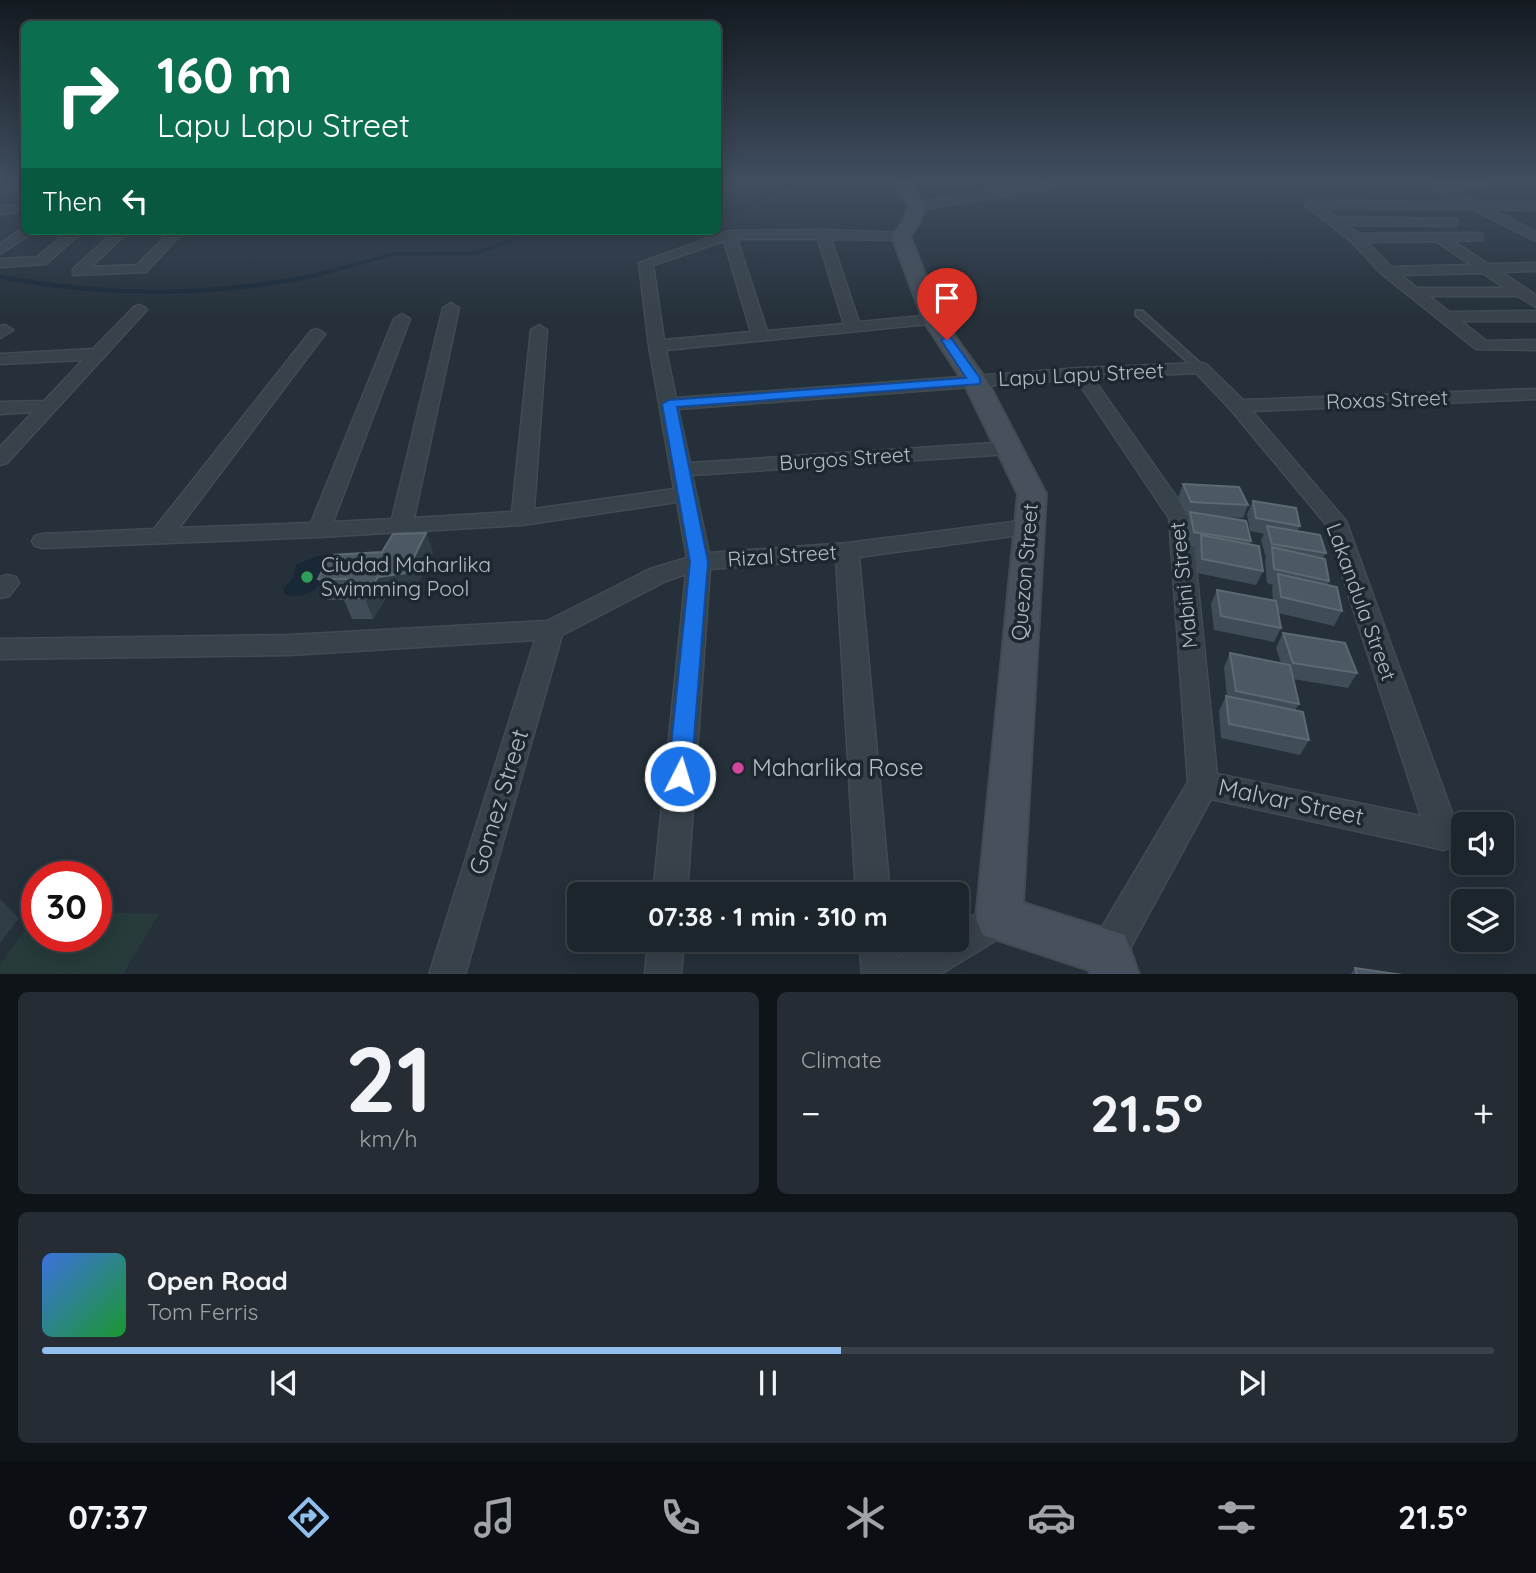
<!DOCTYPE html>
<html lang="en">
<head>
<meta charset="utf-8">
<style>
  body { margin:0; font-family:Quicksand,sans-serif; background:#252c34; color:#f1f3f6; height:100vh; display:flex; flex-direction:column; font-size:26px; white-space:nowrap }
  * { box-sizing:border-box; margin:0 }
  p { font-size:23px; color:#a0a4a9 }
  .icon { flex:none; width:38px; height:38px; fill:none; stroke:currentColor; stroke-width:2; stroke-linecap:round; stroke-linejoin:round }
  .map { position:relative; height:974px; overflow:hidden }
  .sheet { display:flex; flex-direction:column; gap:18px; padding:18px; background:#0f1418; flex:1 }
  .sheet>* { flex:none }
  .top-card { position:absolute; left:21px; top:21px; width:700px; height:214px; border-radius:10px; box-shadow:0 4px 18px #0003,0 0 0 2px #3a4148; background:#0b6e4f; color:#fff; overflow:hidden }
  .tools { position:absolute; left:1451px; top:812px; display:grid; gap:14px }
  .tools a { display:grid; place-items:center; width:63px; height:63px; border-radius:10px; background:#1c242c; box-shadow:0 4px 18px #0003,0 0 0 2px #3a4148; font-size:35px }
  .speed { position:absolute; left:21px; top:861px; display:flex; gap:14px; font-size:35px; font-weight:700; text-align:center }
  .speed>* { display:grid; place-content:center; width:91px; height:91px; border-radius:50%; background:#1c242c; box-shadow:0 4px 18px #0003,0 0 0 2px #3a4148; line-height:1 }
  .speed .limit { border:10px solid #d22; background:#fff; color:#111 }
  .pin { position:absolute; display:grid; place-items:center; width:60px; height:60px; color:#fff; margin:-72px -30px; border-radius:50% 50% 50% 0; rotate:-45deg; box-shadow:0 0 7px #0007 }
  .pin .icon { rotate:45deg }
  .me { position:absolute; width:77px; margin:-38px; rotate:5deg; stroke-linejoin:round; filter:drop-shadow(0 0 5px #0008) }
  .turn { display:flex; align-items:center; gap:24px; height:147px; padding:0 21px; font-size:32px }
  .turn .icon { width:91px; height:91px; stroke-width:2.5 }
  .turn b { display:block; font-size:49px; line-height:60px }
  .then { display:flex; align-items:center; height:66px; padding:0 21px; background:#0003; gap:14px; font-size:26px }
  .big { font-size:52px; font-weight:700; line-height:1.1 }
  .sheet .widget { flex:1; display:flex; flex-direction:column; justify-content:center; gap:10px; min-width:0; padding:0 24px; border-radius:10px; background:#252c34 }
  .sheet .dial { align-items:center; gap:0 }
  .dial b { font-size:91px; line-height:1 }
  .song { display:flex; align-items:center; gap:21px }
  .cover { width:84px; height:84px; border-radius:10px; background:linear-gradient(135deg,hsl(220 70% 55%),hsl(130 70% 35%)) }
  .played { height:7px; border-radius:4px; background:linear-gradient(90deg,#90bfee 55%,#3a4148 55%) }
  .keys { display:flex; justify-content:space-around; direction:ltr }
  .heat { display:flex; justify-content:space-between; align-items:center; font-size:38px; direction:ltr }
  .sheet .tiles { flex:1; display:grid; gap:18px; grid-template-columns:1fr 1fr }
  .widget:last-child { grid-column:span 2 }
  .trip { position:absolute; left:567px; top:882px; width:402px; height:70px; border-radius:10px; background:#1c242c; box-shadow:0 4px 18px #0003,0 0 0 2px #3a4148; font-weight:700; line-height:70px; text-align:center }
  .tabs { display:flex; height:112px; justify-content:space-around; align-items:center; background:#0b0e12; color:#a0a4a9 }
  .tabs .icon { width:49px; height:49px }
  .tabs .selected { color:#90bfee }
  .tabs b { font-size:32px; color:#f1f3f6 }
  .map>svg:first-child { display:block }
  .green { fill:#273b3b }
  .water { fill:#192836 }
  .lines { fill:none; stroke-linecap:round; stroke-linejoin:round }
  .stream-far1 { stroke:#192836; stroke-width:3.5 }
  .stream { stroke:#192836; stroke-width:4.5 }
  .lane-casing { stroke:#414b53; stroke-width:4 }
  .street-casing { stroke:#414b53; stroke-width:3 }
  .secondary-casing { stroke:#414b53; stroke-width:4 }
  .lane { fill:#38424a; fill-rule:evenodd }
  .street { fill:#38424a; fill-rule:evenodd }
  .secondary { fill:#47515d; fill-rule:evenodd }
  .wall { fill:#404d58 }
  .shaded-wall { fill:#303d47 }
  .building { fill:#4c5964; stroke:#5c6973; stroke-width:2 }
  .route { fill:#1a73e8; stroke:#114b97; stroke-width:2 }
  .leisure-dot { fill:#2e9e5b; stroke:#1d272f; stroke-width:2.5 }
  .hotel-dot { fill:#d1479c; stroke:#1d272f; stroke-width:2.5 }
  .labels { text-anchor:middle; stroke-width:7; stroke-linejoin:round; paint-order:stroke }
  .street-label { font-size:21px; fill:#b4bdc6; stroke:#1d272f }
  .poi-label { font-size:21px; fill:#b4bdc6; stroke:#1d272f; text-anchor:start }
  .near-poi-label { font-size:24px; fill:#b4bdc6; stroke:#1d272f; text-anchor:start }
  .near-street-label { font-size:24px; fill:#b4bdc6; stroke:#1d272f }
</style>
</head>
<body>
<div class="map">
<svg width="1536" height="975" viewBox="0 0 1536 975">
  <rect width="100%" height="100%" fill="#25303a"/>
  <polygon class="green" points="96,912 159,914 123,974 0,974 0,965 37,913 37,936 96,936"/>
  <path class="water" d="M 318,556 L 327,556 L 330,560 C 321,585 315,599 286,595 L 283,589 L 292,579 L 297,564 Z"/>
  <g class="lines">
    <g class="stream-far1">
      <polyline points="718,212 745,207 796,181"/>
      <polyline points="313,276 393,254 476,253 537,231"/>
    </g>
    <path class="stream" d="M 0,277 C 106,297 215,297 321,274"/>
    <g class="lane-casing">
      <polygon id="lane" points="1136,311 1142,311 1203,366 1203,370 1197,370 1136,315"/>
    </g>
    <g class="street-casing">
      <g id="street">
        <polygon points="735,181 752,181 718,194 718,187"/>
        <polygon points="1053,181 1076,182 1070,185 917,210 911,206 917,202"/>
        <path d="M 1536,181 L 1536,184 L 1450,189 L 1477,202 L 1536,202 L 1536,210 L 1491,209 L 1536,232 L 1536,241 L 1472,209 L 1324,209 L 1336,217 L 1457,219 L 1457,225 L 1453,226 L 1346,225 L 1359,234 L 1477,233 L 1482,234 L 1482,240 L 1453,241 L 1488,264 L 1536,263 L 1536,271 L 1501,272 L 1536,295 L 1536,307 L 1518,296 L 1429,296 L 1449,312 L 1536,311 L 1536,321 L 1461,321 L 1486,341 L 1536,340 L 1536,350 L 1476,349 L 1382,274 L 1351,241 L 1305,205 L 1311,201 L 1458,202 L 1430,186 L 1436,183 ZM 1436,241 L 1471,265 L 1391,267 L 1367,242 ZM 1483,273 L 1505,288 L 1417,288 L 1401,275 Z"/>
        <polygon points="24,187 24,193 0,194 0,188"/>
        <polygon points="0,206 24,206 24,212 0,214"/>
        <polygon points="24,227 24,231 31,231 30,234 0,254 0,244"/>
        <path d="M 823,230 L 906,233 L 907,236 L 901,240 L 831,239 L 859,322 L 933,315 L 941,320 L 939,323 L 666,350 L 676,398 L 1081,368 L 1200,363 L 1206,364 L 1243,400 L 1536,389 L 1536,399 L 1252,411 L 1346,521 L 1460,835 L 1455,845 L 1444,850 L 1211,799 L 1121,965 L 1108,970 L 1095,965 L 1090,952 L 1095,939 L 1188,782 L 1169,518 L 1076,379 L 678,409 L 690,463 L 1009,442 L 1016,444 L 1019,448 L 1016,452 L 1009,454 L 692,475 L 709,553 L 847,543 L 1027,520 L 1035,522 L 1038,527 L 1035,532 L 1027,534 L 859,557 L 890,894 L 856,894 L 836,559 L 710,569 L 687,894 L 653,894 L 686,574 L 666,581 L 562,635 L 465,975 L 429,975 L 535,640 L 290,655 L 0,659 L 0,639 L 290,635 L 547,621 L 650,569 L 687,558 L 677,502 L 522,525 L 319,537 L 43,548 L 35,546 L 32,541 L 35,536 L 43,534 L 154,529 L 311,331 L 317,329 L 325,334 L 179,528 L 311,523 L 394,319 L 402,314 L 410,319 L 333,522 L 392,519 L 443,308 L 451,303 L 459,308 L 414,518 L 512,512 L 531,330 L 539,325 L 547,330 L 534,509 L 674,489 L 649,346 L 639,263 L 729,231 ZM 737,239 L 818,239 L 844,324 L 767,331 ZM 724,241 L 751,332 L 664,340 L 653,265 ZM 1196,373 L 1231,410 L 1325,523 L 1421,816 L 1217,774 L 1191,518 L 1093,378 Z"/>
        <polygon points="69,231 83,231 46,264 0,267 0,259 37,257"/>
        <polygon points="115,231 129,231 91,267 137,265 171,231 184,231 146,272 73,275 73,269"/>
        <polygon points="139,305 144,307 147,310 144,313 7,463 0,465 0,447 33,412 0,414 0,402 44,401 83,360 0,364 0,354 93,349 134,307"/>
        <polygon points="5,325 13,330 0,338 0,326"/>
        <polygon points="7,575 16,577 19,583 9,596 0,598 0,577"/>
        <polygon points="999,902 1011,907 1016,919 1011,931 939,975 862,975 859,940 895,940 897,958 929,940 957,940 957,924"/>
        <polygon points="648,940 684,940 681,975 645,975"/>
      </g>
    </g>
    <g class="secondary-casing">
      <polygon id="secondary" points="894,181 909,181 925,206 919,223 910,236 943,320 987,381 1046,494 1023,903 1125,935 1139,975 1090,975 1089,970 983,935 976,919 1018,494 963,381 923,320 892,236 903,222 909,206"/>
    </g>
    <use href="#lane" class="lane"/>
    <use href="#street" class="street"/>
    <use href="#secondary" class="secondary"/>
  </g>
  <g class="wall">
    <polygon points="1183,484 1248,505 1243,518 1223,517 1251,541 1249,545 1263,571 1256,585 1197,573 1195,549 1196,547 1189,546 1185,526 1189,515 1186,515 1178,498"/>
    <polygon points="1253,501 1300,526 1297,531 1326,553 1323,558 1329,581 1328,584 1342,611 1334,626 1278,613 1281,628 1274,642 1214,630 1211,604 1217,590 1273,601 1272,588 1273,585 1267,583 1265,561 1266,558 1261,540 1264,534 1250,531 1247,514"/>
    <polygon points="426,533 433,553 413,594 386,598 373,619 352,619 344,600 327,600 318,579"/>
    <polygon points="1283,633 1357,673 1348,688 1293,679 1299,704 1295,710 1309,740 1300,755 1221,738 1219,711 1226,696 1227,697 1224,667 1230,653 1281,663 1276,648"/>
    <polygon points="1355,968 1403,975 1350,975"/>
  </g>
  <g class="shaded-wall">
    <polygon points="426,533 433,553 413,594 386,598 373,619 365,598 378,577"/>
    <polygon points="0,899 19,918 0,943"/>
  </g>
  <g class="building">
    <polygon points="1183,484 1239,487 1248,505 1191,502"/>
    <polygon points="1253,501 1296,508 1300,526 1256,518"/>
    <polygon points="1190,512 1246,521 1251,541 1194,532"/>
    <polygon points="1267,526 1320,535 1326,553 1272,544"/>
    <polygon points="426,533 406,573 378,577 365,598 343,598 351,579 318,579 330,555 382,552 393,534"/>
    <polygon points="1201,535 1259,546 1263,571 1202,559"/>
    <polygon points="1272,547 1325,559 1329,581 1274,569"/>
    <polygon points="1278,574 1337,587 1342,611 1281,597"/>
    <polygon points="1217,590 1276,601 1281,628 1221,616"/>
    <polygon points="1283,633 1345,643 1357,673 1293,663"/>
    <polygon points="1230,653 1290,665 1299,704 1236,691"/>
    <polygon points="1226,696 1303,712 1309,740 1229,724"/>
    <polygon points="1355,968 1403,975 1357,975"/>
  </g>
  <linearGradient id="sky" x2="0" y2="1"><stop stop-color="#141a20"/><stop offset="0.57" stop-color="#404e60"/><stop offset="1" stop-color="#404e60" stop-opacity="0"/></linearGradient>
  <rect width="1536" height="318" fill="url(#sky)"/>
  <polygon class="route" points="947,337 951,338 980,378 980,384 677,407 708,562 691,776 688,783 680,786 672,783 668,776 690,562 662,404 669,400 966,378 941,340"/>
  <circle class="leisure-dot" cx="307" cy="577" r="7"/>
  <circle class="hotel-dot" cx="738" cy="768" r="7"/>
  <g class="labels">
    <g class="street-label">
      <text transform="translate(1081 375) rotate(-3)" y="7">Lapu Lapu Street</text>
      <text transform="translate(1387 400) rotate(-2)" y="7">Roxas Street</text>
      <text transform="translate(845 459) rotate(-4)" y="7">Burgos Street</text>
      <text transform="translate(782 556) rotate(-4)" y="7">Rizal Street</text>
      <text transform="translate(1025 572) rotate(-85)" y="7">Quezon Street</text>
      <text transform="translate(1184 585) rotate(-96)" y="7">Mabini Street</text>
      <text transform="translate(1361 602) rotate(70)" y="7">Lakandula Street</text>
    </g>
    <g class="poi-label">
      <text x="321" y="572">Ciudad Maharlika<tspan x="321" dy="24">Swimming Pool</tspan></text>
    </g>
    <g class="near-poi-label">
      <text x="752" y="776">Maharlika Rose</text>
    </g>
    <g class="near-street-label">
      <text transform="translate(499 802) rotate(-73)" y="8">Gomez Street</text>
      <text transform="translate(1291 802) rotate(12)" y="8">Malvar Street</text>
    </g>
  </g>
</svg>
<div class="tools">
<a><svg class="icon" aria-label="sound" viewBox="0 0 24 24"><path d="M4 9h4l5-4v14l-5-4H4zM17 9q2 3 0 6"/></svg></a>
<a><svg class="icon" aria-label="layers" viewBox="0 0 24 24"><path d="M12 4l9 5-9 5-9-5zM3 14l9 5 9-5"/></svg></a>
</div>
<div class="speed"><div class="limit">30</div></div>
<div class="pin" style="left:947px;top:340px;background:#d93025"><svg class="icon" aria-label="arrive" viewBox="0 0 24 24"><path d="M6 21V4h12l-3 4 3 4H6"/></svg></div>
<svg class="me" style="left:680px;top:776px" viewBox="-20 -20 40 40"><circle r="17" fill="#1a73e8" stroke="#fff" stroke-width="3"/><path d="M0-11L8 9 0 5-8 9z" fill="#fff"/></svg>
<div class="trip">07:38 · 1 min · 310 m</div>
<div class="top-card">
<div class="turn"><svg class="icon" aria-label="right" viewBox="0 0 24 24"><path d="M7 20v-9h11M14 6l5 5-5 5"/></svg><div><b>160 m</b>Lapu Lapu Street</div></div>
<div class="then">Then<svg class="icon" aria-label="left" viewBox="0 0 24 24"><path d="M17 20v-9H6M10 6l-5 5 5 5"/></svg></div>
</div>
</div>
<section class="sheet">
<div class="tiles">
<div class="widget dial"><b>21</b><p>km/h</p></div>
<div class="widget"><p>Climate</p>
<div class="heat"><a>−</a><b class="big">21.5°</b><a>+</a></div>
</div>
<div class="widget">
<div class="song"><i class="cover"></i><div><b>Open Road</b><p>Tom Ferris</p></div></div>
<div class="played"></div>
<div class="keys"><svg class="icon" aria-label="previous" viewBox="0 0 24 24"><path d="M18 5L8 12l10 7zM5 5v14"/></svg><svg class="icon" aria-label="pause" viewBox="0 0 24 24"><path d="M8 5v14M16 5v14"/></svg><svg class="icon" aria-label="next" viewBox="0 0 24 24"><path d="M6 5l10 7-10 7zM19 5v14"/></svg></div>
</div>
</div>
</section>
<nav class="tabs">
<b>07:37</b>
<svg class="icon selected" aria-label="directions" viewBox="0 0 24 24"><path d="M12 3l9 9-9 9-9-9zM9 14v-3h6M13 9l2 2-2 2"/></svg>
<svg class="icon" aria-label="music" viewBox="0 0 24 24"><path d="M9 18V5l10-2v13"/><circle cx="6" cy="18" r="3"/><circle cx="16" cy="16" r="3"/></svg>
<svg class="icon" aria-label="phone" viewBox="0 0 24 24"><path d="M5 4h4l2 5-3 2q2 4 5 5l2-3 5 2v4C11 20 4 13 5 4z"/></svg>
<svg class="icon" aria-label="climate" viewBox="0 0 24 24"><path d="M12 3v18M4 7l16 10M4 17L20 7"/></svg>
<svg class="icon" aria-label="car" viewBox="0 0 24 24"><path d="M5 17H2v-5l4-1 3-4h7l3 4 3 1v5h-3M9 17h6M6 11h13"/><circle cx="7" cy="17" r="2"/><circle cx="17" cy="17" r="2"/></svg>
<svg class="icon" aria-label="filters" viewBox="0 0 24 24"><path d="M4 7h16M4 17h16"/><circle cx="9" cy="7" r="2"/><circle cx="15" cy="17" r="2"/></svg>
<b>21.5°</b>
</nav>
</body>
</html>
